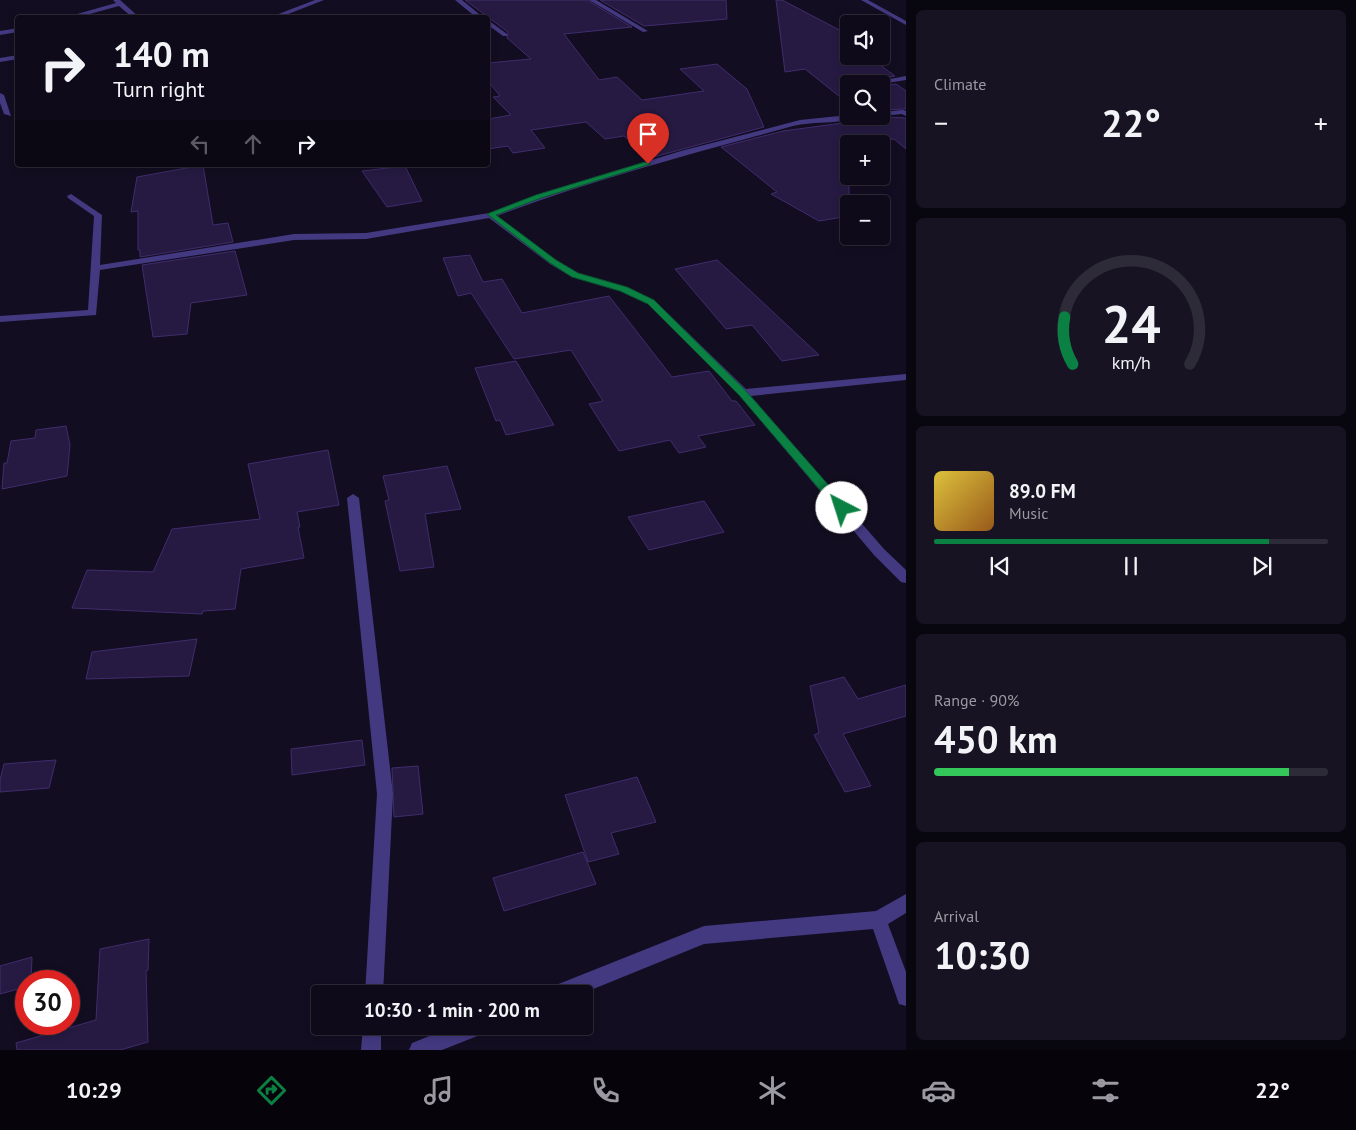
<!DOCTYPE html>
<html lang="en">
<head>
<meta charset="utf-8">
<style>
  body { margin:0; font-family:"PT Sans",sans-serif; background:#171322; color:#f1f3f6; height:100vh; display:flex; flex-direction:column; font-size:19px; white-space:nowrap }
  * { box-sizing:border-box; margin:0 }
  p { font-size:16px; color:#9b9aa2 }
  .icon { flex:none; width:28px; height:28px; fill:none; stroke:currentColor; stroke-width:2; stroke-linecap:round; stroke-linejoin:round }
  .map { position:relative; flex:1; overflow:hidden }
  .drawer { display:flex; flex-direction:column; gap:10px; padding:10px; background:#08060e; width:450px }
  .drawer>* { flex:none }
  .hud { position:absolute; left:15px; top:15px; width:475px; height:152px; border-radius:5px; box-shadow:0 2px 8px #0003,0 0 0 1px #2e2b38; background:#0e0a19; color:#f1f3f6; overflow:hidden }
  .fabs { position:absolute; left:840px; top:15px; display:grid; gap:10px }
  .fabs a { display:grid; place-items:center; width:50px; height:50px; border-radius:5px; background:#0e0a19; box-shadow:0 2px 8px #0003,0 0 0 1px #2e2b38; font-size:25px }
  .speed { position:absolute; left:15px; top:970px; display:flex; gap:10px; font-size:25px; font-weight:700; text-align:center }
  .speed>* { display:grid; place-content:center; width:65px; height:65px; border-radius:50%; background:#0e0a19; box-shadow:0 2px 8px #0003,0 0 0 1px #2e2b38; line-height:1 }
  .speed .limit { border:8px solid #d22; background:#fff; color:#111 }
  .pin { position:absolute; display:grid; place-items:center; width:42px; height:42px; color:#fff; margin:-51px -21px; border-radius:50% 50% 50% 0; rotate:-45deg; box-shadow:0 0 5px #0007 }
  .pin .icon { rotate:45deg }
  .me { position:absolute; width:55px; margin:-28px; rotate:320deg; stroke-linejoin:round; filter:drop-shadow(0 0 4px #0008) }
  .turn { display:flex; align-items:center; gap:18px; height:105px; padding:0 15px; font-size:22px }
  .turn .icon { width:65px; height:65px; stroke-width:2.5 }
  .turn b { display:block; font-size:35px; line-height:42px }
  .lanes { display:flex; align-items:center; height:48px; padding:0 15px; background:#0003; justify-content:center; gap:25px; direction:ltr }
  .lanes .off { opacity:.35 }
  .big { font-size:38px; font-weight:700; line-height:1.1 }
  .drawer .card { flex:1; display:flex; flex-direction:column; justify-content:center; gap:8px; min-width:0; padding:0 18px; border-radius:8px; background:#171322 }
  .drawer .dial { align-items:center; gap:0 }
  .dial svg { height:130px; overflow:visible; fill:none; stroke:#2e2b38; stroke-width:7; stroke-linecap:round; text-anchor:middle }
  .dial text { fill:#f1f3f6; stroke:none }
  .song { display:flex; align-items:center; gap:15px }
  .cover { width:60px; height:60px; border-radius:8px; background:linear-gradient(135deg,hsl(50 70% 55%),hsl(30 70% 35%)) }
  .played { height:5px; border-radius:2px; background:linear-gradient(90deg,#0b8043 85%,#2e2b38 85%) }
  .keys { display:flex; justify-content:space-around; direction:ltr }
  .heat { display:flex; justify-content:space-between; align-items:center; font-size:28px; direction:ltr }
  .charge { height:8px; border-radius:4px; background:linear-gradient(90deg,#34c759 90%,#2e2b38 0) }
  .trip { position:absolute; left:311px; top:985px; width:282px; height:50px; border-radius:5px; background:#0e0a19; box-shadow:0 2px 8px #0003,0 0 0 1px #2e2b38; font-weight:700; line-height:50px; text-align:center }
  .tabs { display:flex; height:80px; justify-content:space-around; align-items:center; background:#06040a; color:#9b9aa2 }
  .tabs .icon { width:35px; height:35px }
  .tabs .selected { color:#0b8043 }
  .tabs b { font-size:22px; color:#f1f3f6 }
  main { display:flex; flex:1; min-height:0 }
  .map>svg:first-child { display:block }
  .building { fill:#261a42; stroke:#402c6d }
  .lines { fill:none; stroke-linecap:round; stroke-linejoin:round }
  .minor { fill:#433980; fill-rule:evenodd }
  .route { fill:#0b8043; stroke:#07532c }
</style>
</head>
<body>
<main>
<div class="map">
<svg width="906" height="1050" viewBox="0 0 906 1050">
  <rect width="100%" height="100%" fill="#130d21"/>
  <g class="building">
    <polygon points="465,0 587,0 632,27 564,34 599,80 617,77 642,100 704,91 680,69 717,64 747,89 764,127 650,158 624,136 605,139 586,122 531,130 545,148 513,153 508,146 488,149 488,119 511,115 493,97 500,96 488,81 488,63 531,59 507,38 508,32"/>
    <polygon points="600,0 726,0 727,19 644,26"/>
    <polygon points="776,0 782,0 849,35 849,56 881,56 881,52 889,56 872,59 895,76 869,81 867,84 849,84 849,104 805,69 785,72"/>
    <polygon points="896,84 906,91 906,109 881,110 881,86"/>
    <polygon points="866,116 906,118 906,149 894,139 849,144 849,216 819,221 771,194 777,192 721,147 783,131 850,122"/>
    <polygon points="203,165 213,225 228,223 233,242 140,257 140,250 138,250 138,211 131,212 137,177"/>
    <polygon points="405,166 422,201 387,207 362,171"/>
    <polygon points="235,251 247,295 191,303 187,334 153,337 142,265"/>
    <polygon points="470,255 483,282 502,279 522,313 609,296 672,377 709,371 732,401 736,401 755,425 698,436 706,447 679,453 670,440 619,451 589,404 603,401 571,350 514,359 471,293 458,296 443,258"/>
    <polygon points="717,260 727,269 819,355 782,361 752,325 726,329 675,269"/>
    <polygon points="516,361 554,425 506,435 500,420 496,421 475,368"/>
    <polygon points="66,426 70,445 67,476 2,489 4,463 7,463 11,441 35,438 36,430"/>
    <polygon points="328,450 339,505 297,512 300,527 298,527 304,558 241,569 235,609 203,611 202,614 72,608 87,570 153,572 172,529 260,519 248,464"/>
    <polygon points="447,466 461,509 425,514 434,567 400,571 385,501 389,500 383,476"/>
    <polygon points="704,501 724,532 649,550 628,517"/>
    <polygon points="197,639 189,676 86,679 92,652"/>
    <polygon points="844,677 858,699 906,685 906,716 843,734 871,786 845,792 814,735 819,733 810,686"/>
    <polygon points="362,740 365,765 292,775 291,749"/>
    <polygon points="56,760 49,788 0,792 0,780 4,764"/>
    <polygon points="418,766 423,814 394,817 392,768"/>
    <polygon points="637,777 656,822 611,833 619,854 588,862 565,795"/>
    <polygon points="583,852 596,884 504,911 493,878"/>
    <polygon points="149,939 148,970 146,971 148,1042 120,1050 17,1050 16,1043 96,1020 100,949"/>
    <polygon points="32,957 31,981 26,981 26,987 0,994 0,966"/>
  </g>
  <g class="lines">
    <g class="minor">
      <polygon points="113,0 120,0 140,18 133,18 119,6 75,18 63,18 116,3"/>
      <polygon points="315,0 324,0 278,18 268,18"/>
      <polygon points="455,0 462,0 484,18 477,18"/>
      <polygon points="589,0 596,0 648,31 643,32"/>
      <polygon points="861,0 868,0 906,21 906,25"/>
      <polygon points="488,20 507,34 507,36 503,36 488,25"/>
      <polygon points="18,28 18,32 0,35 0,31"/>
      <polygon points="18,55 18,59 0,62 0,58"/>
      <polygon points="906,76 906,80 881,84 869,83"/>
      <polygon points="0,93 4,95 11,116 4,114 0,103"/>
      <polygon points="903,110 906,111 906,116 902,114 881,116 881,112"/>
      <path d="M 849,115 L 864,116 C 851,124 811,121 793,126 C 694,153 594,179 497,216 L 556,260 L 578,273 L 626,287 L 654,300 L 746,389 L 906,374 L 906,380 L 751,396 L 884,549 L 906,570 L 906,583 L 901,582 L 874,555 L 739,395 L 648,304 L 620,291 L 572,277 L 550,264 L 489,218 L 366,239 L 294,240 L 100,270 L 96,315 L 0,322 L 0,316 L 88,310 L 94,216 L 68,198 L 67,196 L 71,194 L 102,215 L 100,265 L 294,234 L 366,233 L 489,213 L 536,195 L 681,151 L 800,120 Z"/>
      <polygon points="353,494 359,498 393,794 383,994 365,994 377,794 347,498"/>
      <polygon points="906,894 906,913 888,924 906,972 906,1006 899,1004 873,929 704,944 581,994 549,994 551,987 704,926 876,911"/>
      <polygon points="363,1026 381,1026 381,1050 361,1050"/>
      <polygon points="454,1026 487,1026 485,1033 442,1050 409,1050 412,1043"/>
    </g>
  </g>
  <polygon class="route" points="645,162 651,164 541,198 496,215 556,260 578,273 627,287 654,300 746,391 846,505 846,511 838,511 739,395 648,304 620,291 572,277 550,263 487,214 536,195"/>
</svg>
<div class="fabs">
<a><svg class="icon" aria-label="sound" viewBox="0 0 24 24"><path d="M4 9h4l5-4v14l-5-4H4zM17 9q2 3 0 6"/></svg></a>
<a><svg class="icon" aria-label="search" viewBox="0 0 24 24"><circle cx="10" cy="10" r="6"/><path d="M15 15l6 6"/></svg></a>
<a>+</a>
<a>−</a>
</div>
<div class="speed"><div class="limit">30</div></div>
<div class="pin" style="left:648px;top:164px;background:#d93025"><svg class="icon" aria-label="arrive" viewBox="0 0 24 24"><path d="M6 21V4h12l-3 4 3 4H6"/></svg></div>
<svg class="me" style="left:842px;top:508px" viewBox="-20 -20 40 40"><circle r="19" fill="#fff"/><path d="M0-13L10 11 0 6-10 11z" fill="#0b8043"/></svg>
<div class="trip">10:30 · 1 min · 200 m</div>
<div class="hud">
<div class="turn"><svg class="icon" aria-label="right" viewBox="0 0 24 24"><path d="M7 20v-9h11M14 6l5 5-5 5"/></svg><div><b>140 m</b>Turn right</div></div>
<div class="lanes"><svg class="icon off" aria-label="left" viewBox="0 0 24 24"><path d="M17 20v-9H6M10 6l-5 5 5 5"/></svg><svg class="icon off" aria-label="ahead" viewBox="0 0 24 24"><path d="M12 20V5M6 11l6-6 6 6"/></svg><svg class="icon" aria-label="right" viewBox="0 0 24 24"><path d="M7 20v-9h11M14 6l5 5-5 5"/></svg></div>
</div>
</div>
<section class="drawer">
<div class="card"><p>Climate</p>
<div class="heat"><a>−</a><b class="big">22°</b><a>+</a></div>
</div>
<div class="card dial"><svg viewBox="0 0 100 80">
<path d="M14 69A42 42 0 1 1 86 69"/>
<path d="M14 69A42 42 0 0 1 9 40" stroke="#0b8043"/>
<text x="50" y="56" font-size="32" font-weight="700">24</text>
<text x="50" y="72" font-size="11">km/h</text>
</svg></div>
<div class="card">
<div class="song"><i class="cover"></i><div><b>89.0 FM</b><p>Music</p></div></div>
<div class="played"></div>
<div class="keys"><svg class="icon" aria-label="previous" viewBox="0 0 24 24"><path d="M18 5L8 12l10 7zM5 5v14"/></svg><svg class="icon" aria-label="pause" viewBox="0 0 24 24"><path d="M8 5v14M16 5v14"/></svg><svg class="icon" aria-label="next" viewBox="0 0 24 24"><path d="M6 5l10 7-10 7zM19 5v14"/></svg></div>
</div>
<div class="card"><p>Range · 90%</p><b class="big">450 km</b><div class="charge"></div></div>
<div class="card"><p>Arrival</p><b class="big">10:30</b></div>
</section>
</main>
<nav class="tabs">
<b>10:29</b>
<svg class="icon selected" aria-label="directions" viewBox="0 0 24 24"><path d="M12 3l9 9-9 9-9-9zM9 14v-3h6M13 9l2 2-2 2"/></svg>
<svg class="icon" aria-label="music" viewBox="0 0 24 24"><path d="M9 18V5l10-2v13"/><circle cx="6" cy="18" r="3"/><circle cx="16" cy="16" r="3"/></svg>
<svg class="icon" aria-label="phone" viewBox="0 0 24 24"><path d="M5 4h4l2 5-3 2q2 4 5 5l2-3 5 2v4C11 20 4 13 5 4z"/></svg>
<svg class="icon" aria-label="climate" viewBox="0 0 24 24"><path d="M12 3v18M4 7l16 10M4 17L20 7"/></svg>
<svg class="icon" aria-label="car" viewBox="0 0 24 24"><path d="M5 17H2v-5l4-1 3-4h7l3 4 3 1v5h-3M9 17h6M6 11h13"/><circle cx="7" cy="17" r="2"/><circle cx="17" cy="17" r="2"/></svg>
<svg class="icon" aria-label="filters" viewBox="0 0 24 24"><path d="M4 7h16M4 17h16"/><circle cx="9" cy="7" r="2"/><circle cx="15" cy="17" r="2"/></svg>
<b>22°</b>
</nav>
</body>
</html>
